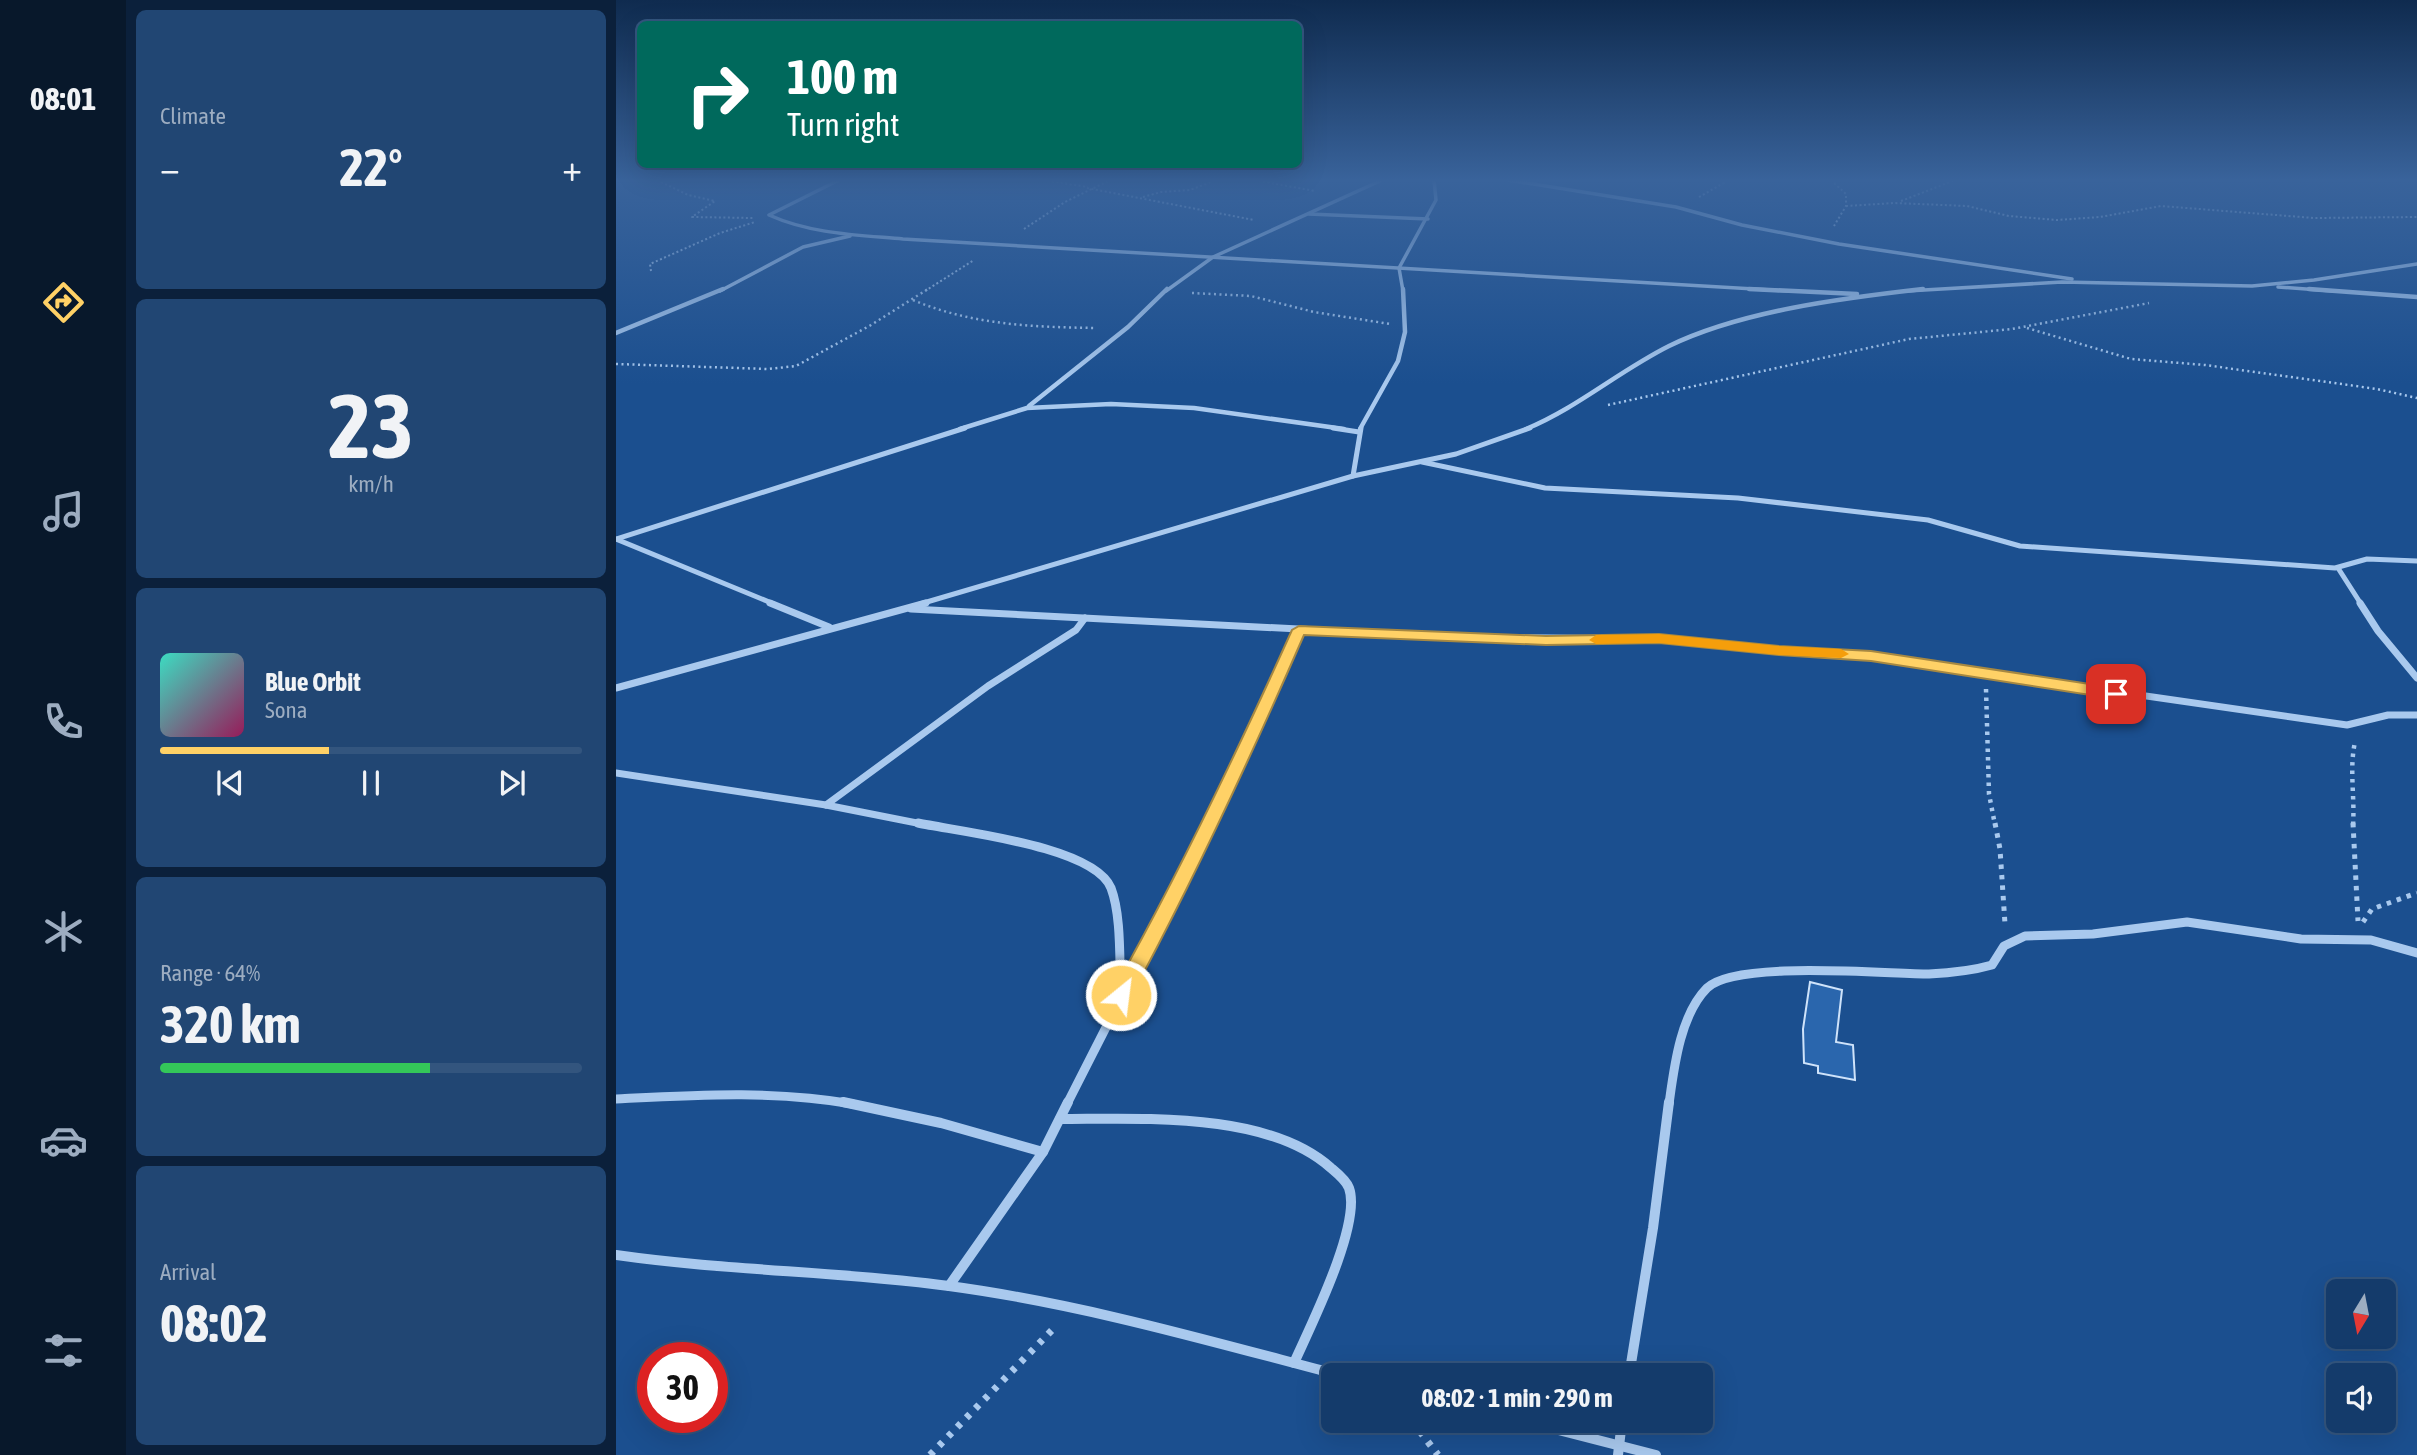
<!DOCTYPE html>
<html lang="en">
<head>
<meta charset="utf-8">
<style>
  body { margin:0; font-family:"Asap Condensed",sans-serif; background:#214673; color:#f1f3f6; height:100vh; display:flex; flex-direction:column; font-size:26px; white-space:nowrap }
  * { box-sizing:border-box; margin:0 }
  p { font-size:23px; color:#9dadc1 }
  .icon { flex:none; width:38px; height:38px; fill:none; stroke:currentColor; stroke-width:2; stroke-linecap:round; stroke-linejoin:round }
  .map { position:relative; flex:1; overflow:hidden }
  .panel { display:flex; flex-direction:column; gap:10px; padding:10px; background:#0b203b; width:490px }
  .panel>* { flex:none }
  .top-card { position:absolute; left:21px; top:21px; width:665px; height:147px; border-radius:10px; box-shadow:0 7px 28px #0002,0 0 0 2px #33557e; background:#00695c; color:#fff; overflow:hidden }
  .needle { width:46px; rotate:190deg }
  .controls { position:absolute; left:1710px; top:1279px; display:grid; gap:14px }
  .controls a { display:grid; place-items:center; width:70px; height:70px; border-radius:10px; background:#143b6b; box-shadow:0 7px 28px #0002,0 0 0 2px #33557e; font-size:35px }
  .speed { position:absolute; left:21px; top:1342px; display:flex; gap:14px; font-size:35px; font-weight:700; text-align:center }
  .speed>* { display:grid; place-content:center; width:91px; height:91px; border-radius:50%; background:#143b6b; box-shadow:0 7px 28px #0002,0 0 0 2px #33557e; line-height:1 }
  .speed .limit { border:10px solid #d22; background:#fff; color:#111 }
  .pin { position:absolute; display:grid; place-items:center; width:60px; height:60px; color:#fff; margin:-30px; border-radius:14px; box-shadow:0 4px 10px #0006 }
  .me { position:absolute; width:77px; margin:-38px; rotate:29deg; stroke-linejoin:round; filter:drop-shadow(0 0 5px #0008) }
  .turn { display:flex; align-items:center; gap:24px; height:147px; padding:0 35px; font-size:32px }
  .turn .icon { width:91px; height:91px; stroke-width:2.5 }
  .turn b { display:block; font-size:49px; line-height:60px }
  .big { font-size:52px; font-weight:700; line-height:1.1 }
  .panel .widget { flex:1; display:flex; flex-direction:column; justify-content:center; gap:10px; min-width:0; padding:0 24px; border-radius:10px; background:#214673 }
  .panel .dial { align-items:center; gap:0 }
  .dial b { font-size:91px; line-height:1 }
  .song { display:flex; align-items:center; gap:21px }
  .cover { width:84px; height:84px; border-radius:10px; background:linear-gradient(135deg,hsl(170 70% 55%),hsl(330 70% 35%)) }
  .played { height:7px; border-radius:4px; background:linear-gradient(90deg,#ffd166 40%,#33557e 40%) }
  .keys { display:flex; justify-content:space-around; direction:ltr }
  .heat { display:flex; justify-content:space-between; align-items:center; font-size:38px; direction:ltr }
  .charge { height:10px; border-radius:5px; background:linear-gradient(90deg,#34c759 64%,#33557e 0) }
  .trip { position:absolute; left:705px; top:1363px; width:392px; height:70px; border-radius:10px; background:#143b6b; box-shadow:0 7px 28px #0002,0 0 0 2px #33557e; font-weight:700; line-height:70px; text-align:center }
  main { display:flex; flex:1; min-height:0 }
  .tab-bar { display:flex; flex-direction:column; width:126px; justify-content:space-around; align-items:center; background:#08182b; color:#9dadc1 }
  .tab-bar .icon { width:49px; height:49px }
  .tab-bar .active { color:#ffd166 }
  .tab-bar b { font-size:32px; color:#f1f3f6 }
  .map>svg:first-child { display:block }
  .building { fill:#2a66ad; stroke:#cfe3fa; stroke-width:2 }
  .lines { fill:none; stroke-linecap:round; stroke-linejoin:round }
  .path-far4 { stroke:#a9c9ee; stroke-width:2; stroke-dasharray:2 2.5; stroke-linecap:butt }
  .path-far3 { stroke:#a9c9ee; stroke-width:2.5; stroke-dasharray:2 3.5; stroke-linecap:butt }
  .path-far2 { stroke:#a9c9ee; stroke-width:4.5; stroke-dasharray:3.5 5; stroke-linecap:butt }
  .path-far1 { stroke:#a9c9ee; stroke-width:5; stroke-dasharray:4.5 6; stroke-linecap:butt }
  .path { stroke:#a9c9ee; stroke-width:7; stroke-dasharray:5 8; stroke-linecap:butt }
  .minor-far5 { stroke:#a9c9ee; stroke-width:3.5 }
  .minor-far4 { stroke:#a9c9ee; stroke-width:4.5 }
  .minor-far3 { stroke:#a9c9ee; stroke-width:5 }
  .minor-far2 { stroke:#a9c9ee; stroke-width:7 }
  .minor-far1 { stroke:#a9c9ee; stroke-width:9 }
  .minor { stroke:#a9c9ee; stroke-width:10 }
  .route { fill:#ffd166; stroke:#a68842; stroke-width:2 }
  .slow { fill:#f59e0b }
</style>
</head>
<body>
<main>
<nav class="tab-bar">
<b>08:01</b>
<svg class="icon active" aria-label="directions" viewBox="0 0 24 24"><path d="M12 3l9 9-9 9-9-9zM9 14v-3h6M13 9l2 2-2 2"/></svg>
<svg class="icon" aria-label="music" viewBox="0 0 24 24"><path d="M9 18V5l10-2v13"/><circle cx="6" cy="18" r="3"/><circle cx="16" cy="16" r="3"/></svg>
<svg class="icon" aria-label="phone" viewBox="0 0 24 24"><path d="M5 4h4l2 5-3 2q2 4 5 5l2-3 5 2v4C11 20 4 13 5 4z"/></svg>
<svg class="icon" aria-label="climate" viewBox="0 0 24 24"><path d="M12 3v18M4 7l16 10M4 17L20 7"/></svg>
<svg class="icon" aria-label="car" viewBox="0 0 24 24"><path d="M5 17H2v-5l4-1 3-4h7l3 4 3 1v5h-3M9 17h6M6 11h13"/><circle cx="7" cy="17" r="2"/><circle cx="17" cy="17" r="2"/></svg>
<svg class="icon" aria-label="filters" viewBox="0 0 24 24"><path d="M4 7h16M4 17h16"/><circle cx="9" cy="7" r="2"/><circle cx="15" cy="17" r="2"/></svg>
</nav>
<section class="panel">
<div class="widget"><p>Climate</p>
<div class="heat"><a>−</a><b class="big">22°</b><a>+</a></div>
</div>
<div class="widget dial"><b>23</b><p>km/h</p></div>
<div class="widget">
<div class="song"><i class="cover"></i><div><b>Blue Orbit</b><p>Sona</p></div></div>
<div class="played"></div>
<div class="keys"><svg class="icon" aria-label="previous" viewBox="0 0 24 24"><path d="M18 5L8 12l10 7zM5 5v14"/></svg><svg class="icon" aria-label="pause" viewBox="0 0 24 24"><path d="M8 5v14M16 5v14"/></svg><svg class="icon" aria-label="next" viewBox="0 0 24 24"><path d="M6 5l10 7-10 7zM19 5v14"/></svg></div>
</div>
<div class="widget"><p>Range · 64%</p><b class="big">320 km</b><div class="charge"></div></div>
<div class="widget"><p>Arrival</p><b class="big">08:02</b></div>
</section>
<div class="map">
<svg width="1801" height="1455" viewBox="0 0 1801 1455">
  <rect width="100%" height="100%" fill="#1b4f8f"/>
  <polygon class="building" points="1194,982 1226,990 1220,1042 1237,1045 1239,1080 1202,1073 1202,1066 1188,1063 1187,1029"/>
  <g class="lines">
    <g class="path-far4">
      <polyline points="41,180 72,195 99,201 76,217 137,218"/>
      <polyline points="427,180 472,187"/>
      <polyline points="638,180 699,191"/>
      <polyline points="1215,180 1230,194 1230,206 1218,226"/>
      <polyline points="471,188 638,220"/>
      <polyline points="527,197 545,192 574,190 600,180"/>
      <polyline points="1083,197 1113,180"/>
      <polyline points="1285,201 1339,180"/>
      <polyline points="1230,206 1278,203 1351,206 1393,216 1441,220 1484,217 1545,206 1698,218 1801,217"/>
      <polyline points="408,229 449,202 494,180"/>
      <polyline points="35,271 34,264 104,233 139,222"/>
      <polyline points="309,291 358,260"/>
    </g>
    <g class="path-far3">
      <polyline points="576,293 635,296 698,312 774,324"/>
      <path d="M 297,300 C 356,325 417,327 480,328"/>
      <polyline points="1411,328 1515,359 1589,365 1761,389 1801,398"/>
      <polyline points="0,364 152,369 180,366 255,325 312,289"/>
      <polyline points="992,405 1293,339 1396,329 1533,303"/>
    </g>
    <g class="path-far2">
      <polyline points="1370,689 1373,794 1379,825"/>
      <path d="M 1737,825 C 1739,797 1733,769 1739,742"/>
    </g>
    <g class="path-far1">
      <polyline points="1379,823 1384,849 1389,924"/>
      <polyline points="1737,823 1742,921"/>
      <polyline points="1747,922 1756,909 1801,893"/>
    </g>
    <g class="path">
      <polyline points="796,1421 822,1455"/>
      <polyline points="314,1455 440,1326"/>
    </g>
    <g class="minor-far5">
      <path d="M 223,180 L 153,215 C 195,234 242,235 287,239 L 1172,291"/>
      <polyline points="892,180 1060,207 1126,225 1223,244 1456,279"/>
      <polyline points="693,214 812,219"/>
      <polyline points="1662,287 1717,291"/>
      <polyline points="104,291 187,247 234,236"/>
      <polyline points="550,291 597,257 766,180"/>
      <polyline points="787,291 783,268 820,200 818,180"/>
      <polyline points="1291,291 1446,282 1636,286 1698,280 1801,264"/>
    </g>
    <g class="minor-far4">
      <polyline points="1133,289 1241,294"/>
      <polyline points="1693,289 1801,297"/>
      <polyline points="0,333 107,289"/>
      <polyline points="413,406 512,327 551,289"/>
      <polyline points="344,429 411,408 495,404 578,408 728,429"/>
      <polyline points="744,429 782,361 789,332 787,289"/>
      <path d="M 910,429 C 961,408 1003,371 1053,346 C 1125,311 1227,298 1307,289"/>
    </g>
    <g class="minor-far3">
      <polyline points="717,428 743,432"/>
      <polyline points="806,462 929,488 1122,498 1312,520 1404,546 1719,568 1751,559 1801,561"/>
      <polyline points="737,476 745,428"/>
      <polyline points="0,539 349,428"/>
      <polyline points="0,539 158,604"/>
      <polyline points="1722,568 1745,604"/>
      <polyline points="304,604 737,476 840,454 914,428"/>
    </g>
    <g class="minor-far2">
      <polyline points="154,603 213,627"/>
      <polyline points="1744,603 1762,631 1801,678"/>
      <polyline points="295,609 837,637 1043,639 1163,651 1239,654 1731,725 1772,715 1801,715"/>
      <polyline points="0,688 310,603"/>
      <polyline points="0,773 210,805 311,825"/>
      <polyline points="210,805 372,686 460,630 469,618"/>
      <polyline points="593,825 623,766 683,630"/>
    </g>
    <g class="minor-far1">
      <path d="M 302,823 C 345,832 478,846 495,888 C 506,917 503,964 505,995"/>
      <path d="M 0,1099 C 80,1095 158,1090 237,1104"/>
      <polyline points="451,1104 594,823"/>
      <path d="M 1053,1104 C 1058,1068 1064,1015 1091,988 C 1119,960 1269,974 1313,974 C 1334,973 1355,971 1376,965 L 1388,946 L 1409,936 L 1477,934 L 1571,922 L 1685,939 L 1755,940 L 1801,953"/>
    </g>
    <g class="minor">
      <polyline points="227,1102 325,1123 427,1152"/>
      <path d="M 444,1119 C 525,1119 652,1111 715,1168 C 721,1173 730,1180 733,1188 C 746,1224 694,1327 678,1363"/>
      <path d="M 0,1255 C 111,1271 223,1271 333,1286 C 467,1304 597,1342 727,1376"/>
      <polyline points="333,1286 427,1152 452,1102"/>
      <polyline points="1013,1376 1037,1228 1053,1102"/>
      <polyline points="908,1421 1040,1455"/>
      <polyline points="1002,1455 1006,1421"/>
    </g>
  </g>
  <linearGradient id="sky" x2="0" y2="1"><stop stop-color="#0f2b4f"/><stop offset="0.47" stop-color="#39639b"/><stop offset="1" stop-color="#39639b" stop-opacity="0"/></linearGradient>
  <rect width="1801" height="384" fill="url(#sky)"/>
  <path class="route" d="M 683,626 L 930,636 L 1043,634 L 1163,646 L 1255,651 L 1500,688 L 1508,694 L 1500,699 L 1255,661 L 1163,655 L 1043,643 L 930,645 L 688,635 C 634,759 577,882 512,1002 L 505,1004 L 498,1002 L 495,995 L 498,989 C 564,872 621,752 676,630 Z"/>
  <polygon class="slow" points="1043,634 1163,646 1225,649 1233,654 1225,658 1163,655 1043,643 980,644 973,640 980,635"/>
</svg>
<div class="controls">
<a><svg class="needle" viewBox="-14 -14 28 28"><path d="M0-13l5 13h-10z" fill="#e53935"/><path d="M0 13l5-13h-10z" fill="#9dadc1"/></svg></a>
<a><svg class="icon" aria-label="sound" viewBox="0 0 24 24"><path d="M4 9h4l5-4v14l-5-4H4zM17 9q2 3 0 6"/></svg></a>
</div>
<div class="speed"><div class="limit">30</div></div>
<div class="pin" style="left:1500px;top:694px;background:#d93025"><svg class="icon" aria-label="arrive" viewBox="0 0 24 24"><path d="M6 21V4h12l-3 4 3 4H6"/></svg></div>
<svg class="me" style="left:505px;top:995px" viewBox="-20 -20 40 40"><circle r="17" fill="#ffd166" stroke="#fff" stroke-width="3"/><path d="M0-11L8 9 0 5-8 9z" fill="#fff"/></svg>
<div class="trip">08:02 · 1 min · 290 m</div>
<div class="top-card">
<div class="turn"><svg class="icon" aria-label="right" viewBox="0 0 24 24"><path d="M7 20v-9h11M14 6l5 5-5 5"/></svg><div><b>100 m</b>Turn right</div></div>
</div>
</div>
</main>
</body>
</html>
